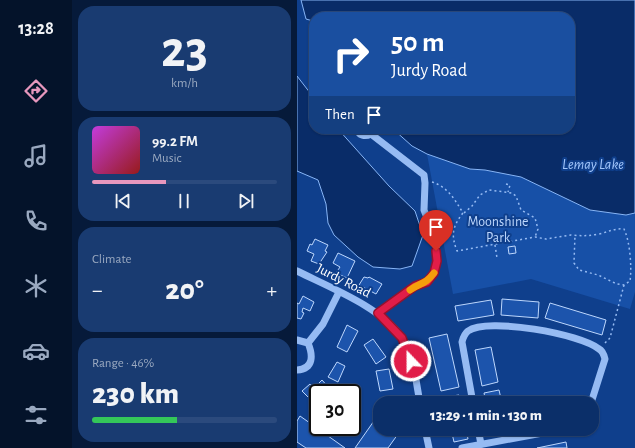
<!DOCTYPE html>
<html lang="en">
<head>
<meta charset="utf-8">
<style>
  body { margin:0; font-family:"Alegreya Sans",sans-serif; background:#193b71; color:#f1f3f6; height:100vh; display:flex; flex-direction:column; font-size:15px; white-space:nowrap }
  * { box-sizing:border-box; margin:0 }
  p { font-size:13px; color:#9aa9c0 }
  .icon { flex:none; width:22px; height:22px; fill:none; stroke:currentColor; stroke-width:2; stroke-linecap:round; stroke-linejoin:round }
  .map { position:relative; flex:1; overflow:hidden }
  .sheet { display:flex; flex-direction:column; gap:6px; padding:6px; background:#061a3a; width:225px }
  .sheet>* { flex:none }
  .top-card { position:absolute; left:12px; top:12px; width:266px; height:122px; border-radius:16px; box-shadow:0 1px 3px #0004,0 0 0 1px #2b4a7d; background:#1a4fa0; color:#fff; overflow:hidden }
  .speed { position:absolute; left:12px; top:384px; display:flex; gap:8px; font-size:20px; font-weight:700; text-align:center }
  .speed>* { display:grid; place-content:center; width:52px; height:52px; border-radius:50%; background:#0b2f69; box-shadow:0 1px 3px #0004,0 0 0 1px #2b4a7d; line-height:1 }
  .speed .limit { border:2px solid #111; border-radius:6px; background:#fff; color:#111 }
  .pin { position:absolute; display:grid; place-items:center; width:34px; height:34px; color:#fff; margin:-41px -17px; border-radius:50% 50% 50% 0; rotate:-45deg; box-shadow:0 0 4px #0007 }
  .pin .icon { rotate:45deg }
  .me { position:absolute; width:44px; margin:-22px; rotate:338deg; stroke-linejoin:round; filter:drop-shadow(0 0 3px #0008) }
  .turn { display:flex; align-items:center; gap:14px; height:84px; padding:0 16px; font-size:18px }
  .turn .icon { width:52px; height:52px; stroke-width:2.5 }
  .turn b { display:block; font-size:28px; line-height:34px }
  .then { display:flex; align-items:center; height:38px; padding:0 16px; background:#0003; gap:8px; font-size:15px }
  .big { font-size:30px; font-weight:800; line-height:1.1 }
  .sheet .tile { flex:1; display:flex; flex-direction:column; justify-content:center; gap:6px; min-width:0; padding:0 14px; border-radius:16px; background:#193b71 }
  .sheet .dial { align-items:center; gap:0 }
  .dial b { font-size:52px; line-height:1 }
  .song { display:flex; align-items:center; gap:12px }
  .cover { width:48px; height:48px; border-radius:6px; background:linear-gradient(135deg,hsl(290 70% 55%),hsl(0 70% 35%)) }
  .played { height:4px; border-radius:2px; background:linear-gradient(90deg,#e797bd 40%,#2b4a7d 40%) }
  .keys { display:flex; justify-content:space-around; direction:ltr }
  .heat { display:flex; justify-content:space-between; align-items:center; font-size:22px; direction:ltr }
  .charge { height:6px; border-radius:3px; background:linear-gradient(90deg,#34c759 46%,#2b4a7d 0) }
  .trip { position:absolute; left:76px; top:396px; width:226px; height:40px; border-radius:16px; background:#0b2f69; box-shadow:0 1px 3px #0004,0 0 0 1px #2b4a7d; font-weight:800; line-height:40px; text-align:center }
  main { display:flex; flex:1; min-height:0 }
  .tab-bar { display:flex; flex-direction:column; width:72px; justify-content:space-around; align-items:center; background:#04132a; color:#9aa9c0 }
  .tab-bar .icon { width:28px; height:28px }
  .tab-bar .active { color:#e797bd }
  .tab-bar b { font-size:18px; color:#f1f3f6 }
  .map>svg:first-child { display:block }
  .green { fill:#1750a7 }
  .water { fill:#092c68; stroke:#87b5f6 }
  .building { fill:#1c54ac; stroke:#bdd7fd }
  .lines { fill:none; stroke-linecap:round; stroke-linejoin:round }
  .path { stroke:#96bbf3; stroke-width:1.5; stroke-dasharray:2 3; stroke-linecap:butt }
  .minor { stroke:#96bbf3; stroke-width:7 }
  .route-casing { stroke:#92132f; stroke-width:10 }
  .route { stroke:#e11d48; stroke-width:7 }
  .slow { stroke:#f59e0b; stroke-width:7 }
  .labels { text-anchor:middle; stroke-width:4; stroke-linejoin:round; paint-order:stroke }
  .park-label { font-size:14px; fill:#bdd7fd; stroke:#0f3f8c }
  .street-label { font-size:14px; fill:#fff; stroke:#0f3f8c }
  .water-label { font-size:15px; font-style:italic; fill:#a1c5fa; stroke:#0f3f8c }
</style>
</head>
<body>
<main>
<nav class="tab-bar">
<b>13:28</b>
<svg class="icon active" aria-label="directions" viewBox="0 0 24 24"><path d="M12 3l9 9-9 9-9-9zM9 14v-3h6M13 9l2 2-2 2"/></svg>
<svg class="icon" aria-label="music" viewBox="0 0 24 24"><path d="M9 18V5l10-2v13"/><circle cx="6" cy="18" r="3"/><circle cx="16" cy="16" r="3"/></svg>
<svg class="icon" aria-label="phone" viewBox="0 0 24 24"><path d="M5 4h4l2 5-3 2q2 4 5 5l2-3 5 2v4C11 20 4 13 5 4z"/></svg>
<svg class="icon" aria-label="climate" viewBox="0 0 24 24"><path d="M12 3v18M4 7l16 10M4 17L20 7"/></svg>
<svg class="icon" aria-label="car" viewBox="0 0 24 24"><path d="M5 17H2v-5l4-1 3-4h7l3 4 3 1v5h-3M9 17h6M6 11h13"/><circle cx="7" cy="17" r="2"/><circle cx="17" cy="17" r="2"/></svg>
<svg class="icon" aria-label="filters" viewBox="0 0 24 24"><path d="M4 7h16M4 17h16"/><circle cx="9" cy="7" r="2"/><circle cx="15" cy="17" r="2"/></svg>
</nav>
<section class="sheet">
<div class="tile dial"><b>23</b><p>km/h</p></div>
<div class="tile">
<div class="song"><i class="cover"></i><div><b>99.2 FM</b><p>Music</p></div></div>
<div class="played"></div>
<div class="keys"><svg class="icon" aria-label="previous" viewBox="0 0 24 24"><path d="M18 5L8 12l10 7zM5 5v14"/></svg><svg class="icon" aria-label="pause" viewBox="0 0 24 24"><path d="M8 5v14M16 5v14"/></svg><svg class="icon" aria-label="next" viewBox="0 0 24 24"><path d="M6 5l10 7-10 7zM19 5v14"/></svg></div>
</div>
<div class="tile"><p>Climate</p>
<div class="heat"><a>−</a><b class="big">20°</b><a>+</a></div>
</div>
<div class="tile"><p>Range · 46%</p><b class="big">230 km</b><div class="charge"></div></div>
</section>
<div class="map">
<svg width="338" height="448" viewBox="0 0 338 448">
  <rect width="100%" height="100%" fill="#0f3f8c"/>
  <polygon class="green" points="130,154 173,169 188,170 224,177 293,210 329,215 338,214 338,292 333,309 234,279 156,294"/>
  <g class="water">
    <polygon points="4,0 338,0 338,213 329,215 293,210 224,177 188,170 173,169 130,154 115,146 96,129 273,129 273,17 83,17 74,14 49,17 17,17 16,21 9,19"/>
    <polygon points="0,76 17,98 17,129 41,129 92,186 118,211 126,235 115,266 103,269 76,267 61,257 37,235 31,223 29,204 21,180 0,171"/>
  </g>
  <g class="building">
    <polygon points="18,239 31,245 28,251 30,252 22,264 14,261 17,254 10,251 13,244 15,245"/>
    <polygon points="218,246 219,253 212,254 211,247"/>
    <polygon points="41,253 58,261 50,278 39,273 43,267 36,263"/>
    <polygon points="67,277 71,278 72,277 85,284 79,294 62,285"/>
    <polygon points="6,296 17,302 13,311 6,308 5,312 7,313 4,319 0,318 0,303 2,304"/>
    <polygon points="205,299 242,302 241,318 204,315"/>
    <polygon points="194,300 197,315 161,321 158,306"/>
    <polygon points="253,303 309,320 305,335 248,318"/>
    <polygon points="50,325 61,331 50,352 40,347"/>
    <polygon points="150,334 162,387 144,391 132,338"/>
    <polygon points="76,339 89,357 79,364 67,345"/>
    <polygon points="194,347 201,382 185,386 178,350"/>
    <polygon points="40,362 48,366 41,382 31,377"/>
    <polygon points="92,369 96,389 83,391 79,371"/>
    <polygon points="25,380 32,388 26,393 21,393 21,398 16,402 5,391 13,384 17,388"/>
    <polygon points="202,390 205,403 189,403 187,393"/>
    <polygon points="162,395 164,403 149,403 148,397"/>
    <polygon points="281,399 282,403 259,403"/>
    <polygon points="3,416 48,448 9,448 0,442 0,421"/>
    <polygon points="79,418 83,421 83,429 94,429 101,434 91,448 58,448"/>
    <polygon points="154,429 169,429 171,439 157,442"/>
    <polygon points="269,442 270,448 240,448"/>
  </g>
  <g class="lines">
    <g class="path">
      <path d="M 135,182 C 151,187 158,200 166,213 C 155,227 154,235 160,251 L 238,237 L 249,239 L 274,235 C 284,236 292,236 302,234 C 311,232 318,228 327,229 C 333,241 335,268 333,281 L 327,285 L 320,284 L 301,275 L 282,270 L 277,263 L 278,235"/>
      <polyline points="209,184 213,185 211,192"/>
      <polyline points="167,213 175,206 183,195 192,190 215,193 219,196 224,210 238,218 241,229 238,237"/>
      <polyline points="198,245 200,258"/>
      <polyline points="308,343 313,338 327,285"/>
    </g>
    <g class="minor">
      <path d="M 60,129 C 62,136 68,137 74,134 L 76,129"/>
      <polyline points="74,134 127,175 128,183 127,210 139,241 140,261 137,273 130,282 118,286 81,313"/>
      <path d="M 0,271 C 32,287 86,308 105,338 C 117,357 119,382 123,403"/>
      <path d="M 0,340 L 11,343 C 16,355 17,369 0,370"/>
      <polyline points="11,343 26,324 42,292"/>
      <path d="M 176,403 L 165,342 C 166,338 167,334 171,331 C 191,317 284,334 302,349 C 306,351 307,355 308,359 L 294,403"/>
      <polyline points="128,429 132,448"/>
      <polyline points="181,429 184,444"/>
      <polyline points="165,448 267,429"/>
    </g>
  </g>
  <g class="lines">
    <g class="route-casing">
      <polyline id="route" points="114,361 105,338 81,313 118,286 130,282 137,273 140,261 139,251"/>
    </g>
    <use href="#route" class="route"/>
    <path class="slow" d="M 113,290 C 124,282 128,285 137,273"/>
  </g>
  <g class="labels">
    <g class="park-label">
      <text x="201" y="226">Moonshine<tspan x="201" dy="16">Park</tspan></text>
    </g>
    <g class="street-label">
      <text transform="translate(47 280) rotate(27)" y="5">Jurdy Road</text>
    </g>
    <g class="water-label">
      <text x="296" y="169">Lemay Lake</text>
    </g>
  </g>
</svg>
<div class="speed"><div class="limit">30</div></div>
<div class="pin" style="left:139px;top:251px;background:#d93025"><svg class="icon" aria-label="arrive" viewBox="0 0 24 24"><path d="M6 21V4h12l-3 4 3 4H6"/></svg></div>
<svg class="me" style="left:114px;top:361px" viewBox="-20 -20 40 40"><circle r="17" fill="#e11d48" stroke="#fff" stroke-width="3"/><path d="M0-11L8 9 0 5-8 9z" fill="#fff"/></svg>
<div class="trip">13:29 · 1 min · 130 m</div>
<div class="top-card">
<div class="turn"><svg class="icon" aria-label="right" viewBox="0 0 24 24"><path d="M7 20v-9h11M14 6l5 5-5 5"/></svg><div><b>50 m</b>Jurdy Road</div></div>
<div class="then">Then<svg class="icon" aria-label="arrive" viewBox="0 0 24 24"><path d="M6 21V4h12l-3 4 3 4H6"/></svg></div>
</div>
</div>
</main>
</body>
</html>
